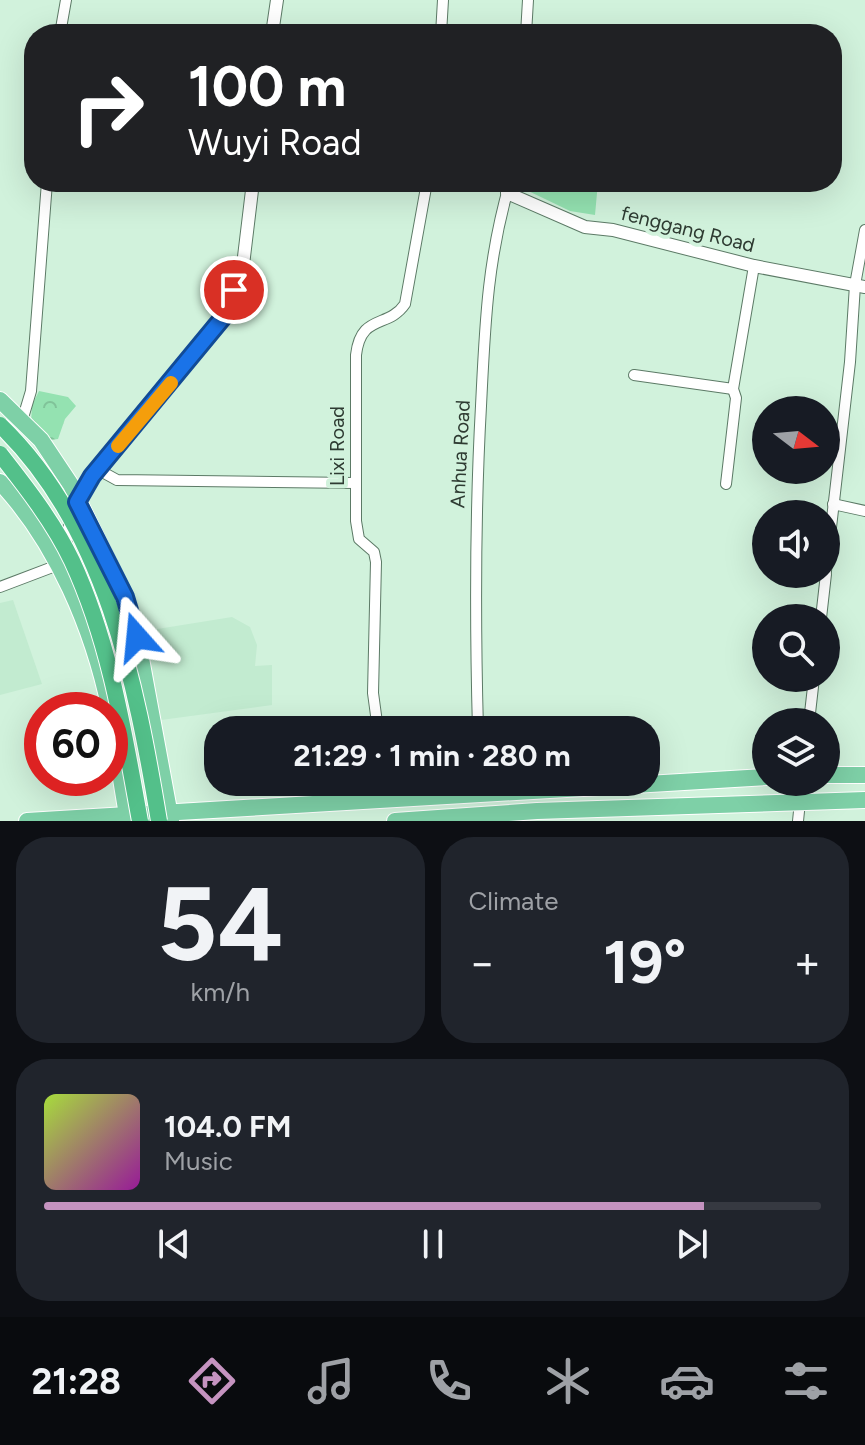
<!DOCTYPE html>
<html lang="en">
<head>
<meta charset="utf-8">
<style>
  body { margin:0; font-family:Figtree,sans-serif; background:#20242c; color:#f1f3f6; height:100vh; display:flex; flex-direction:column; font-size:30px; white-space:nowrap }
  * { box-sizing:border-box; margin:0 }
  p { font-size:26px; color:#9ea1a6 }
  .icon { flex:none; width:44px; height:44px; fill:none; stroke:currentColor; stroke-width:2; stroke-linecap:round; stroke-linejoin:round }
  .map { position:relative; height:821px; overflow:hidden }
  .side { display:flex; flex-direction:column; gap:16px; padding:16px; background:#0d0f14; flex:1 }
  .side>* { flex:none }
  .hud { position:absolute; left:24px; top:24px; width:818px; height:168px; border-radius:32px; box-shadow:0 8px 32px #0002; background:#202124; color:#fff; overflow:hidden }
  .needle { width:52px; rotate:106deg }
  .fabs { position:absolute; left:752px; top:396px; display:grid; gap:16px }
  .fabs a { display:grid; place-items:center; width:88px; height:88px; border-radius:50%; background:#171b24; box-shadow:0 8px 32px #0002; font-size:40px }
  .speed { position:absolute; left:24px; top:692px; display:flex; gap:16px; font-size:40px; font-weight:700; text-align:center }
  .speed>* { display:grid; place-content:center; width:104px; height:104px; border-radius:50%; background:#171b24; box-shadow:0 8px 32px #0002; line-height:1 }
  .speed .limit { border:12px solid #d22; background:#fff; color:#111 }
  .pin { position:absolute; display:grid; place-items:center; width:68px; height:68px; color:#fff; margin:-34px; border:4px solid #fff; border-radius:50%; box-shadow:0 2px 8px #0007 }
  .me { position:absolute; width:88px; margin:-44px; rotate:342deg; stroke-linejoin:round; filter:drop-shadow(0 0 6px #0008) }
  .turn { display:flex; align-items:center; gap:28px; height:168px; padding:0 32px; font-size:36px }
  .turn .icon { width:104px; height:104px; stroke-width:2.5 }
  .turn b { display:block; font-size:56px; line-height:68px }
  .big { font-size:60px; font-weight:700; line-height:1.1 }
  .side .card { flex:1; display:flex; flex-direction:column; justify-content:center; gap:12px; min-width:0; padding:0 28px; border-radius:32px; background:#20242c }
  .side .dial { align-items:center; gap:0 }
  .dial b { font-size:104px; line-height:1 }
  .song { display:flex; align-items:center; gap:24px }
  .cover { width:96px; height:96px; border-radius:12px; background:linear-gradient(135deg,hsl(80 70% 55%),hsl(300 70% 35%)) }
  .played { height:8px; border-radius:4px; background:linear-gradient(90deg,#c593c0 85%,#363941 85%) }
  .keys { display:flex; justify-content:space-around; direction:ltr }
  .heat { display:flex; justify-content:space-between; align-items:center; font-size:44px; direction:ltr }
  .side .tiles { flex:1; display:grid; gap:16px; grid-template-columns:1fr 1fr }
  .card:last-child { grid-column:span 2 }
  .trip { position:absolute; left:204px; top:716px; width:456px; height:80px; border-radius:32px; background:#171b24; box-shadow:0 8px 32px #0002; font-weight:700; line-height:80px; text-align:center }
  .tabs { display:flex; height:128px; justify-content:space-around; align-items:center; background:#090b0e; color:#9ea1a6 }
  .tabs .icon { width:56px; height:56px }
  .tabs .on { color:#c593c0 }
  .tabs b { font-size:36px; color:#f1f3f6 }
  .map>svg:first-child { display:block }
  .built { fill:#c2ebd0 }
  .park { fill:url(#park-crowns) }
  .pitch { fill:#94e2b1 }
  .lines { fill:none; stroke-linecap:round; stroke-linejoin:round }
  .minor-casing { stroke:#5c7a66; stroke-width:12 }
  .tertiary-casing { stroke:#5c7a66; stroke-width:14 }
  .primary-casing { stroke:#fff; stroke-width:18 }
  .minor { stroke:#fff; stroke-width:10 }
  .tertiary { stroke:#fff; stroke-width:12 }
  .primary { stroke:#7ed0a7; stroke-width:16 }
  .trunk-bridge-casing { stroke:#fff; stroke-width:18; stroke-linecap:butt }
  .trunk-bridge { stroke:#53c08a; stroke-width:16 }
  .route-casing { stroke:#114b97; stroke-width:20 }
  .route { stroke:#1a73e8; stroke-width:14 }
  .slow { stroke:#f59e0b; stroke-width:14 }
  .labels { text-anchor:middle; stroke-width:8; stroke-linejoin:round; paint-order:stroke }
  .street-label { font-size:20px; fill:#2e3b32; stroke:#d1f2dc }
</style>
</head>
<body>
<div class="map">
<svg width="865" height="821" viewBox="0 0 865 821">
  <defs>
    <pattern id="park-crowns" width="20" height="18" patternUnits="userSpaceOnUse" patternTransform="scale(2)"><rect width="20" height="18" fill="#94e2b1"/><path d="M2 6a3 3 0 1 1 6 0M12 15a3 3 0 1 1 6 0" fill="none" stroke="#80c399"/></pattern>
  </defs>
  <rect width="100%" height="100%" fill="#d1f2dc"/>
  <g class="built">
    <polygon points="13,600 42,684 0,695 0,603"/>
    <polygon points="232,617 250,627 257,645 255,666 272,665 272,705 161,720 145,631"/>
  </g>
  <polygon class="park" points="39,391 68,397 76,406 65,419 58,439 50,440 31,423 32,405"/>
  <polygon class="pitch" points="521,182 598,182 595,215 570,211 520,187"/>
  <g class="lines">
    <g class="minor-casing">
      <g id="minor">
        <polyline points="60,34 66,0"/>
        <polyline points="441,34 443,0"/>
        <polyline points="526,34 528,0"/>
        <polyline points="634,375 733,389"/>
        <polyline points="22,421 31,391 47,182"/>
        <polyline points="97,469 117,480 355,483"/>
        <polyline points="726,484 736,398 733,389 754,266"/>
        <polyline points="833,504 865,511"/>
        <polyline points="826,571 850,362 855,285 865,230"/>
        <polyline points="0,587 58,565"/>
        <polyline points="821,618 826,574"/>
        <polyline points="809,722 814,678"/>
        <path d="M 378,730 L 373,693 L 376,562 L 374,552 L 359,539 L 356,521 L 356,355 C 361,313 388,329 405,304 L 427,182"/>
        <path d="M 478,730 C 475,621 475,514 481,406 C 485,325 487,261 510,182"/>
        <polyline points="389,782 392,798"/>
        <polyline points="798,821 802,782"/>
      </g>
    </g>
    <g class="tertiary-casing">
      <g id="tertiary">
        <polyline points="272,34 277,0"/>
        <polyline points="507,193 585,227 613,230 754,266 865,287"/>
        <polyline points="63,549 77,502 92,476 225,315 243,265 253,182"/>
      </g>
    </g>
    <g class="primary-casing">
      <g id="primary">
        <polyline points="0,400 41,440 71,485 125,597 137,637 171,821"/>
        <path d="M 0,482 C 57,543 93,629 110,710"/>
        <polyline points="110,712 128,821"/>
        <polyline points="826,775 865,775"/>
        <polyline points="27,821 766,777"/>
        <polyline points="395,821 537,811 865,800"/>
      </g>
    </g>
    <use href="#minor" class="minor"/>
    <use href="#tertiary" class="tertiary"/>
    <use href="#primary" class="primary"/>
    <g class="trunk-bridge-casing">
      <g id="trunk-bridge">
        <path d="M 0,425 C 106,527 136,683 159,821"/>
        <path d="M 0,454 C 26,487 54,523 72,561 C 110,643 124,733 140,821"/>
      </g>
    </g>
    <use href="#trunk-bridge" class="trunk-bridge"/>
  </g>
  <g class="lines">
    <g class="route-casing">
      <polyline id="route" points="137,637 125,597 77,502 92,476 225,315 234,290"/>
    </g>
    <use href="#route" class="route"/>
    <polyline class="slow" points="118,446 171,383"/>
  </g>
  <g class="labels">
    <g class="street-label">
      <text transform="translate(688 229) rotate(14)" y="7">fenggang Road</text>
      <text transform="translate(337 446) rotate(-90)" y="7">Lixi Road</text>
      <text transform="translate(460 454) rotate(-87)" y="7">Anhua Road</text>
    </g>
  </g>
</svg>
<div class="fabs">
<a><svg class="needle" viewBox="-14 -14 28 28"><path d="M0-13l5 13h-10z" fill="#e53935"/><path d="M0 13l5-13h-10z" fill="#9ea1a6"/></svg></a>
<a><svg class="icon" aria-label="sound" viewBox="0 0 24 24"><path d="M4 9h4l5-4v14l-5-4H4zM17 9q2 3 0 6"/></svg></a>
<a><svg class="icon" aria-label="search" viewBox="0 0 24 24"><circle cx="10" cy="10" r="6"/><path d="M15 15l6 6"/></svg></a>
<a><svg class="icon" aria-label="layers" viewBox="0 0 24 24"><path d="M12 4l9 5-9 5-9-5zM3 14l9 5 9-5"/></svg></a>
</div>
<div class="speed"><div class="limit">60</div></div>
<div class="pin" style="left:234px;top:290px;background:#d93025"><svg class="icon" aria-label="arrive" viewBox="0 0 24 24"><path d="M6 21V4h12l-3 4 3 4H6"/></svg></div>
<svg class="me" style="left:137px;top:637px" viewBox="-20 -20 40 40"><path d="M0-17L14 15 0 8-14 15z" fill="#1a73e8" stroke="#fff" stroke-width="4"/></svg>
<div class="trip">21:29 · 1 min · 280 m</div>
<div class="hud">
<div class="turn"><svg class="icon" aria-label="right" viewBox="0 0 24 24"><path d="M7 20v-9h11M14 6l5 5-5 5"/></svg><div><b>100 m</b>Wuyi Road</div></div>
</div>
</div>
<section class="side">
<div class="tiles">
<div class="card dial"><b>54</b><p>km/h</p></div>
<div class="card"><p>Climate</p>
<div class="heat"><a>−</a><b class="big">19°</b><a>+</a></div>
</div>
<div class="card">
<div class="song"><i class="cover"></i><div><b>104.0 FM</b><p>Music</p></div></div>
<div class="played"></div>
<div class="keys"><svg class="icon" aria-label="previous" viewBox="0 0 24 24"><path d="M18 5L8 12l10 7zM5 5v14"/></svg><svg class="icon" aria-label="pause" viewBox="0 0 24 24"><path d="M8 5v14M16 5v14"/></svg><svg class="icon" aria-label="next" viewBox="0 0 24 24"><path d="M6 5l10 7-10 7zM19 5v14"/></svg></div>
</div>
</div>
</section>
<nav class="tabs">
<b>21:28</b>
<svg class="icon on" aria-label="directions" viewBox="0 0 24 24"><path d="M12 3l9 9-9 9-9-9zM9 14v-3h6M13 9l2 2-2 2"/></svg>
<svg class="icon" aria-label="music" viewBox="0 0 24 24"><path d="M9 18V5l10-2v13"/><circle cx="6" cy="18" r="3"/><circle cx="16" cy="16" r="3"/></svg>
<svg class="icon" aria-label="phone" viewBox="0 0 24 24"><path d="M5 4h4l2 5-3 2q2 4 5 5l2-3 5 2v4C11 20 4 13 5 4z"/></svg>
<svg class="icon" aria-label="climate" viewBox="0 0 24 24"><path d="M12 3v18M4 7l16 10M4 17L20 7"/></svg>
<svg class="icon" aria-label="car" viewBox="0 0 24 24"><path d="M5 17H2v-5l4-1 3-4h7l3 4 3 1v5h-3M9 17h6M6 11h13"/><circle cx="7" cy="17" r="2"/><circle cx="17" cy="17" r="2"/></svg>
<svg class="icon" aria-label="filters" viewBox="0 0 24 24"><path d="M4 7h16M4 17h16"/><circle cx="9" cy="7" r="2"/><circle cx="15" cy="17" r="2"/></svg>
</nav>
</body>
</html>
